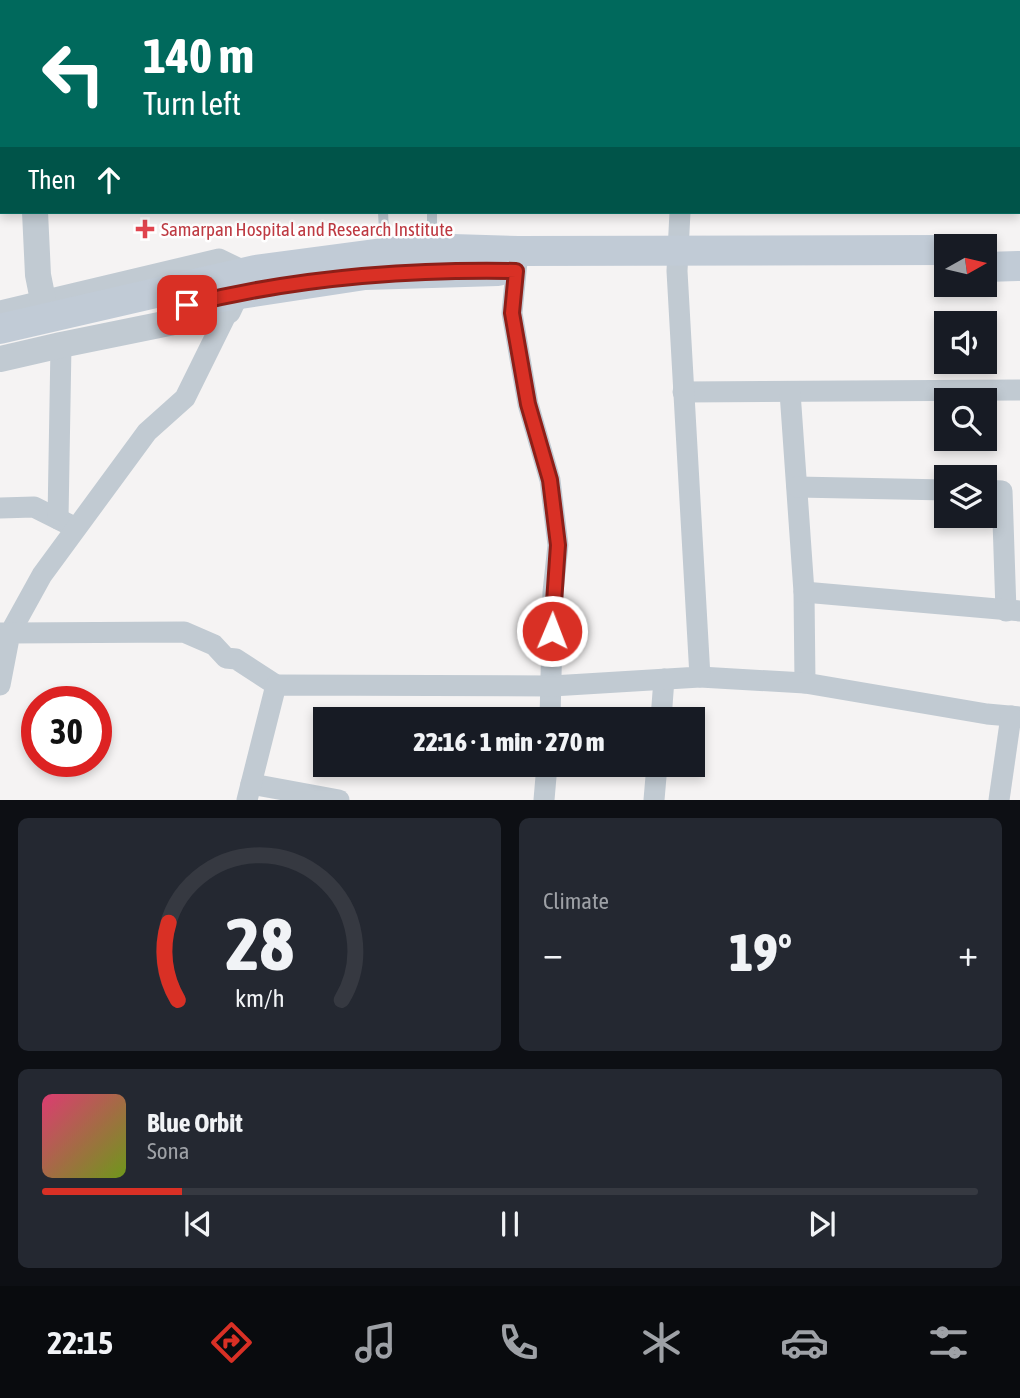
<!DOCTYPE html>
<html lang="en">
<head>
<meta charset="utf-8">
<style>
  body { margin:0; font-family:"Asap Condensed",sans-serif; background:#242831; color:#f1f3f6; height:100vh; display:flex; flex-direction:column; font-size:26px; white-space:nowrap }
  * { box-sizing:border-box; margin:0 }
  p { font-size:23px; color:#9ea1a6 }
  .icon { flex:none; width:38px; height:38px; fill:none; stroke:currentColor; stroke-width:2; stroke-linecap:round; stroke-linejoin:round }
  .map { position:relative; height:800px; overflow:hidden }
  .drawer { display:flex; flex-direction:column; gap:18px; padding:18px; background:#0d0f14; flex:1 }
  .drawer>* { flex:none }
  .hud { position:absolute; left:0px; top:0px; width:1020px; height:214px; box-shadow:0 4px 10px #0003; background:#00695c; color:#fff; overflow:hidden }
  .needle { width:46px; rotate:82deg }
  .fabs { position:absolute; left:934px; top:234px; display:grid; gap:14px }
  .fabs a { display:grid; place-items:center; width:63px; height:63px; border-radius:0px; background:#171b24; box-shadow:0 4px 10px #0003; font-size:35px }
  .speed { position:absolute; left:21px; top:686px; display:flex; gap:14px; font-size:35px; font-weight:700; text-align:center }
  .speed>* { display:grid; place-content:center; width:91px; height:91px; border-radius:50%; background:#171b24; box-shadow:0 4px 10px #0003; line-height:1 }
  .speed .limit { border:10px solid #d22; background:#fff; color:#111 }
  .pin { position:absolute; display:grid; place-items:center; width:60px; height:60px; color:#fff; margin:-30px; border-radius:14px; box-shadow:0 4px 10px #0006 }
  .me { position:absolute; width:77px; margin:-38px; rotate:1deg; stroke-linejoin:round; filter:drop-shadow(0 0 5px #0008) }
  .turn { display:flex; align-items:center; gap:24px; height:147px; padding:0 28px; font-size:32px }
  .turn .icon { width:91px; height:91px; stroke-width:2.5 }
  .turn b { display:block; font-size:49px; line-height:60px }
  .then { display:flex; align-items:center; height:66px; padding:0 28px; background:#0003; gap:14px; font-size:26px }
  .big { font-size:52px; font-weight:800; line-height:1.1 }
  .drawer .tile { flex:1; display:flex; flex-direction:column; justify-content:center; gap:10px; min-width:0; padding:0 24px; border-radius:10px; background:#242831 }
  .drawer .dial { align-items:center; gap:0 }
  .dial svg { height:182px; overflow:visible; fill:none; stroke:#363941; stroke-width:7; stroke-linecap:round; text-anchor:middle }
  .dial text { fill:#f1f3f6; stroke:none }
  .song { display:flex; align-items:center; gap:21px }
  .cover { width:84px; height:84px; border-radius:10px; background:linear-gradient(135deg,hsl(340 70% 55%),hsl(80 70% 35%)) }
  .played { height:7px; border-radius:4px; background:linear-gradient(90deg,#d93025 15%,#363941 15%) }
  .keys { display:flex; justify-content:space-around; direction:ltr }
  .heat { display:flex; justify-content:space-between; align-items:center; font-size:38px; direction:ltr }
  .drawer .tiles { flex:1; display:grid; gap:18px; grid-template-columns:1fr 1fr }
  .tile:last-child { grid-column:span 2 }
  .trip { position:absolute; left:313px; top:707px; width:392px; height:70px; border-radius:0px; background:#171b24; box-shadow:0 4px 10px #0003; font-weight:800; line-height:70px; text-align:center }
  .tabs { display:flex; height:112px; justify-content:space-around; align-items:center; background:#090b0e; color:#9ea1a6 }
  .tabs .icon { width:49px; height:49px }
  .tabs .on { color:#d93025 }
  .tabs b { font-size:32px; color:#f1f3f6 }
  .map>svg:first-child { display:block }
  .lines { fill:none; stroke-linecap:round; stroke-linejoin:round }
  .service { stroke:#c1cad2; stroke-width:10 }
  .minor { stroke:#c1cad2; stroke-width:21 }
  .tertiary { stroke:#c1cad2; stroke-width:26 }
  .secondary { stroke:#c1cbd6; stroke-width:30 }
  .route-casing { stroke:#8d1f18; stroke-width:18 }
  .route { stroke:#d93025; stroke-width:12 }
  .health-dot { fill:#e0444e; stroke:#fff; stroke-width:2.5 }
  .labels { text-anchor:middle; stroke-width:5; stroke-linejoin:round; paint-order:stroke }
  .health-label { font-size:19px; fill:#be3a42; stroke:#fff; text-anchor:start }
</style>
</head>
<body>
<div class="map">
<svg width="1020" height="800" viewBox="0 0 1020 800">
  <rect width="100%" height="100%" fill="#f5f3f3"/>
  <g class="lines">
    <g class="service">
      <polyline points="383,212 385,250"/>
      <polyline points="432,212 432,247"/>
    </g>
    <g class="minor">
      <polyline points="151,0 151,2"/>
      <polyline points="523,0 524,2"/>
      <polyline points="648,0 648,2"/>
      <polyline points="828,0 829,2"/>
      <polyline points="926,0 927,2"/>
      <polyline points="1015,0 1015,2"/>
      <polyline points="252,2 252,0"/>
      <polyline points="1018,19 1020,26"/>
      <polyline points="1018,122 1020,122"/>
      <polyline points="0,124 2,124"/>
      <polyline points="0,202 2,202"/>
      <polyline points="518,251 512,313 528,404 550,480 558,545 553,592 550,719"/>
      <polyline points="0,311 219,259 246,272"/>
      <polyline points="683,392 1020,390"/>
      <polyline points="790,392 804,592 805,683"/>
      <polyline points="797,487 947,490"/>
      <polyline points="985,490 1002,491 1006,611"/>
      <polyline points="0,508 34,507 68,524"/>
      <polyline points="58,519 61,345"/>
      <polyline points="804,592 1020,611"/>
      <polyline points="0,633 10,633 42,575 147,432 185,398 228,311"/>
      <polyline points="700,677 805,683 987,714 1020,717"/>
      <polyline points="0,685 10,633 184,632 214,645 226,658 236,659 276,685"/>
      <polyline points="661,719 664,679"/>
      <polyline points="251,784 339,800"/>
      <polyline points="247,800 276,685 552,686 700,677 677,271 680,212"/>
      <polyline points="544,800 547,765"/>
      <polyline points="654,800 657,765"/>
      <polyline points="999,800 1011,716"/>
    </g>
    <g class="tertiary">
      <polyline points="24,0 24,2"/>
      <polyline points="35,212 38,275 43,300"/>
      <polyline points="0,359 61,345 228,311 236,294"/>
    </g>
    <g class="secondary">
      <polyline points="985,267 1020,266"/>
      <polyline points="214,298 365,275 498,271"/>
      <polyline points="0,329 255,270 420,248 518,251 947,250"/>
    </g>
  </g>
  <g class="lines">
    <g class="route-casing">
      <path id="route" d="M 187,305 C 294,278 407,269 516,271 L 512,313 L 528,404 L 550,480 L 558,545 L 552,631"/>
    </g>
    <use href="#route" class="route"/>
  </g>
  <path class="health-dot" d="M141.5 218.5h7v7h7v7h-7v7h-7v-7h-7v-7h7z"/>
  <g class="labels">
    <g class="health-label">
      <text x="161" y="236">Samarpan Hospital and Research Institute</text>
    </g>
  </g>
</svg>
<div class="fabs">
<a><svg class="needle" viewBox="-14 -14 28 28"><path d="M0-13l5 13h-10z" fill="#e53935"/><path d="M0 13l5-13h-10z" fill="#9ea1a6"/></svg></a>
<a><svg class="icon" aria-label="sound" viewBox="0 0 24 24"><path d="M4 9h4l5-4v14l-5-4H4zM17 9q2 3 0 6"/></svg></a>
<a><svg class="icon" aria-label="search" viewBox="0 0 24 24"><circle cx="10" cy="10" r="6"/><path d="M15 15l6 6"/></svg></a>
<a><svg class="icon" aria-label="layers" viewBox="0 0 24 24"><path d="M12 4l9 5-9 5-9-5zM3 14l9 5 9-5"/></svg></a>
</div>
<div class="speed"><div class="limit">30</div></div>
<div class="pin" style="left:187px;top:305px;background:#d93025"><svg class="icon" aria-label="arrive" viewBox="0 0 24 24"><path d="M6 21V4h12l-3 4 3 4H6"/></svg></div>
<svg class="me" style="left:552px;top:631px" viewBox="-20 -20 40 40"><circle r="17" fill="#d93025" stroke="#fff" stroke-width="3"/><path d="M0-11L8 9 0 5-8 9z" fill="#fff"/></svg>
<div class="trip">22:16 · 1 min · 270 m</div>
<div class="hud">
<div class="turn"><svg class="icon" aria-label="left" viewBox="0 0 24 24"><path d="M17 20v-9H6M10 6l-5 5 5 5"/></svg><div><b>140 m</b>Turn left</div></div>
<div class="then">Then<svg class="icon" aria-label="ahead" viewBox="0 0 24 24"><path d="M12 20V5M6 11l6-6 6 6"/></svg></div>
</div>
</div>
<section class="drawer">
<div class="tiles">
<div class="tile dial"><svg viewBox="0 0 100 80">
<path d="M14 69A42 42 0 1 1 86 69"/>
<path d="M14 69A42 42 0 0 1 10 35" stroke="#d93025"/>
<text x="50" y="56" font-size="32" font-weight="700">28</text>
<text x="50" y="72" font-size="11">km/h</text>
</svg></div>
<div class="tile"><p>Climate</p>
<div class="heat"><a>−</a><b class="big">19°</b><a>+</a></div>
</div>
<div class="tile">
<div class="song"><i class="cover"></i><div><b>Blue Orbit</b><p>Sona</p></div></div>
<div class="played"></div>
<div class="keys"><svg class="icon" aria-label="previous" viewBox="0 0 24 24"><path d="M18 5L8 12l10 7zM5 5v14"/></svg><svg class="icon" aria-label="pause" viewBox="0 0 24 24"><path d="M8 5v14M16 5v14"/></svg><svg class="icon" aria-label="next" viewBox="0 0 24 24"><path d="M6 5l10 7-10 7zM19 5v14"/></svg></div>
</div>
</div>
</section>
<nav class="tabs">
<b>22:15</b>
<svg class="icon on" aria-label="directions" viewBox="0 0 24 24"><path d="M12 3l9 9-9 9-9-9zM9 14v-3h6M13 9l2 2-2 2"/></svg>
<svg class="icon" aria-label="music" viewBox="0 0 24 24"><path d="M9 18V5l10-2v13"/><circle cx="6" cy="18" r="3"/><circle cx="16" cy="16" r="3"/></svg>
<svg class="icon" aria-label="phone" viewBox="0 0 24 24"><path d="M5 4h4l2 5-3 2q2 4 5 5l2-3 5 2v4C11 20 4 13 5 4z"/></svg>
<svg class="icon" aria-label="climate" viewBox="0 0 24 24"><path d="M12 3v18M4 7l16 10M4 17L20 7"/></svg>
<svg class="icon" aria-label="car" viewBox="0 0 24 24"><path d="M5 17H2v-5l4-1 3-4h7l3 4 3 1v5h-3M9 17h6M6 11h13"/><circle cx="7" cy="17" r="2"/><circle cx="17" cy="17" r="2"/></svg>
<svg class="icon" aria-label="filters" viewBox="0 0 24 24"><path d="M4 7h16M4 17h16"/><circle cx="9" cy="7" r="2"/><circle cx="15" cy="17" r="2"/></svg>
</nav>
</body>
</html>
